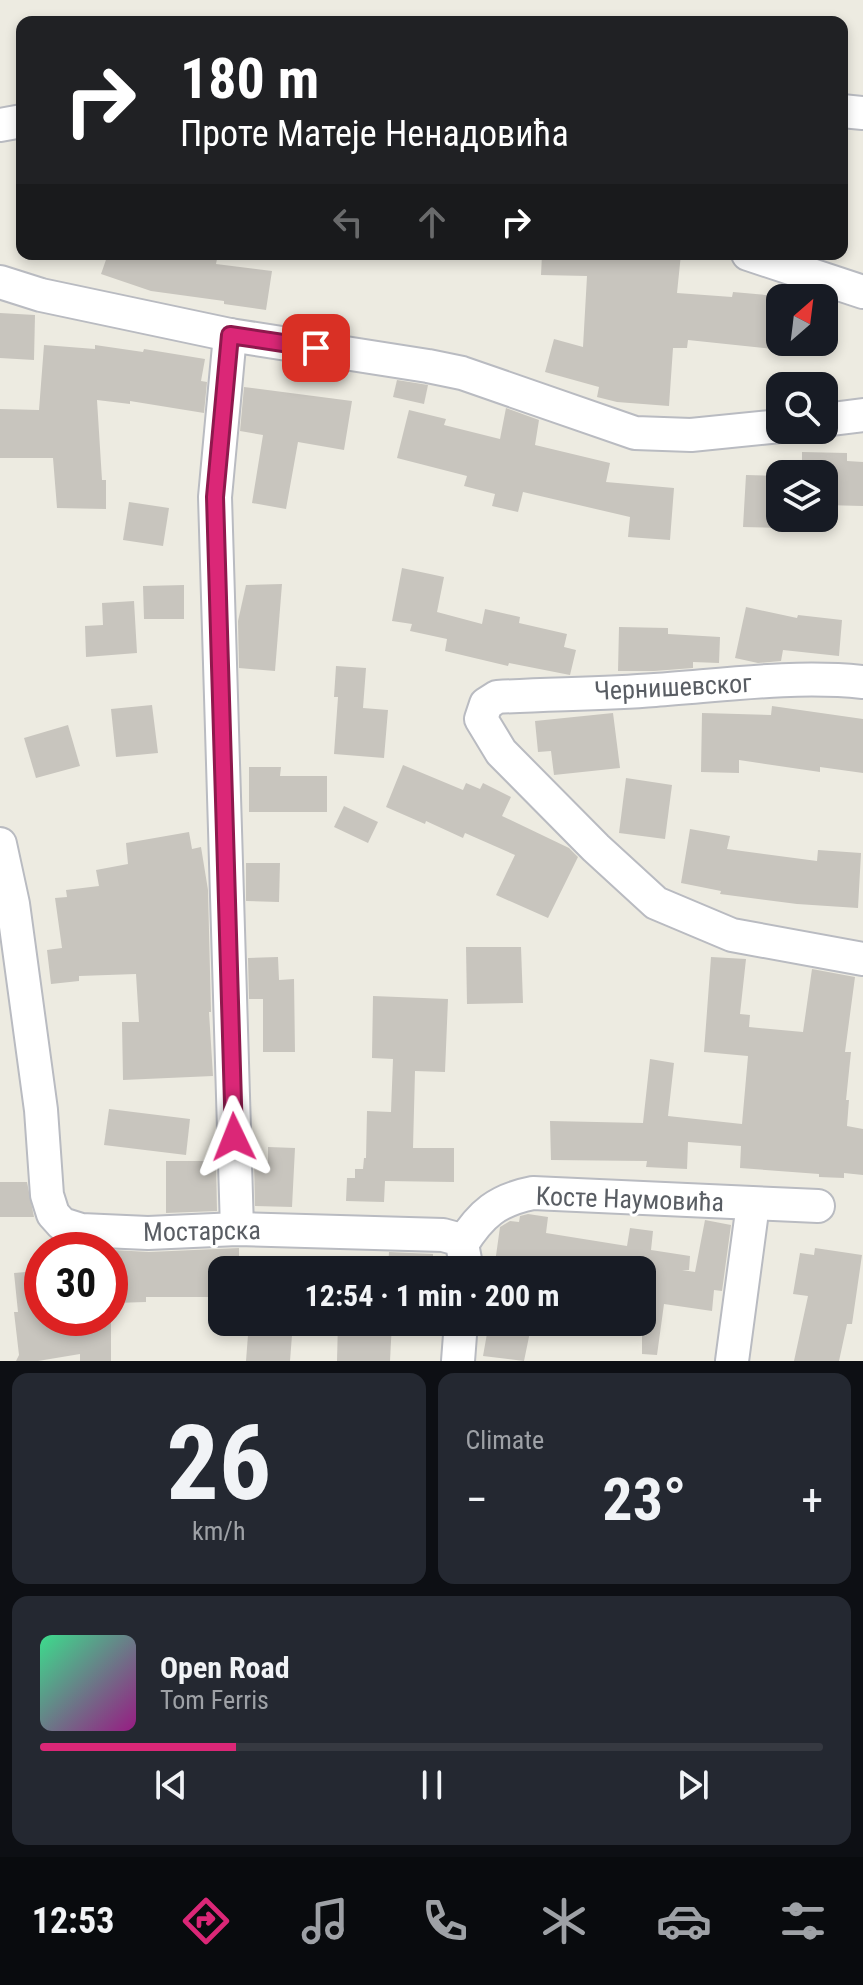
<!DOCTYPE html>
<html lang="en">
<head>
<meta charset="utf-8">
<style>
  body { margin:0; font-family:"Roboto Condensed",sans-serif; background:#242831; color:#f1f3f6; height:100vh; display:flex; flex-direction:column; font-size:30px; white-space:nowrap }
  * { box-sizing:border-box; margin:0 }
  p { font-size:26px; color:#9ea1a6 }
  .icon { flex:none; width:44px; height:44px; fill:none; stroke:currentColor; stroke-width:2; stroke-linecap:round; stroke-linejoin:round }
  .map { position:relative; height:1361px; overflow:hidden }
  .drawer { display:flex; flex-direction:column; gap:12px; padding:12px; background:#0d0f14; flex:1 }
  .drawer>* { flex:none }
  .top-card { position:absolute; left:16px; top:16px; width:832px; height:244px; border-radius:16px; box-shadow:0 4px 12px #0003; background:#202124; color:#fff; overflow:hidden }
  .needle { width:52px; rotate:28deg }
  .controls { position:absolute; left:766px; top:284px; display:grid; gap:16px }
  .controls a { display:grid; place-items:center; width:72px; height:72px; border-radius:16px; background:#171b24; box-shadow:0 4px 12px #0003; font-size:40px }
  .speed { position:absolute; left:24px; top:1232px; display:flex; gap:16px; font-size:40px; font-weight:700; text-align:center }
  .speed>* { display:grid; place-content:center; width:104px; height:104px; border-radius:50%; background:#171b24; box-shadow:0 4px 12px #0003; line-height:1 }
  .speed .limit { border:12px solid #d22; background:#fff; color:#111 }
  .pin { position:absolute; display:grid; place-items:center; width:68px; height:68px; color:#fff; margin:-34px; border-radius:16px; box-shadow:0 4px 12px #0006 }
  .me { position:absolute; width:88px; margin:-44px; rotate:358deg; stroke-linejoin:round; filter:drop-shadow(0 0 6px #0008) }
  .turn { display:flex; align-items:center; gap:28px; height:168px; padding:0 32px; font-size:36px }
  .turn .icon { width:104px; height:104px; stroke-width:2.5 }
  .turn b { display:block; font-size:56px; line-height:68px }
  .lanes { display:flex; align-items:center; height:76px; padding:0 32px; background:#0003; justify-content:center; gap:40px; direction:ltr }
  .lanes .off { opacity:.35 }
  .big { font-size:60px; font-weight:700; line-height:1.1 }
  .drawer .widget { flex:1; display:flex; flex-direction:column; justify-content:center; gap:12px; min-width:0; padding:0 28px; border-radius:16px; background:#242831 }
  .drawer .dial { align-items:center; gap:0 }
  .dial b { font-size:104px; line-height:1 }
  .song { display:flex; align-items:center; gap:24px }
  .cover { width:96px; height:96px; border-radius:12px; background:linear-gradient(135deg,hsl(150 70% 55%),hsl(310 70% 35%)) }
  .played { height:8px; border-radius:4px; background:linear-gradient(90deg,#db2777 25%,#363941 25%) }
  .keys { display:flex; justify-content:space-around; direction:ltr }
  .heat { display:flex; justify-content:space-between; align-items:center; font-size:44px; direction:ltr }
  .drawer .tiles { flex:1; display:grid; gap:12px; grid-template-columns:1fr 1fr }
  .widget:last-child { grid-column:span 2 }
  .trip { position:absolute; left:208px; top:1256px; width:448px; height:80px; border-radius:16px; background:#171b24; box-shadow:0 4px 12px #0003; font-weight:700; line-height:80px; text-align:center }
  .menu { display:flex; height:128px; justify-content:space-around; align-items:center; background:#090b0e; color:#9ea1a6 }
  .menu .icon { width:56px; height:56px }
  .menu .active { color:#db2777 }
  .menu b { font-size:36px; color:#f1f3f6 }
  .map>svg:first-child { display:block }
  .building { fill:#c8c5be }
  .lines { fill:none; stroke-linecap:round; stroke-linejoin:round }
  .minor-casing { stroke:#b9bbc1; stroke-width:36 }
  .minor { stroke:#fff; stroke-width:32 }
  .route-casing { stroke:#8e194d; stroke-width:20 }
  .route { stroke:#db2777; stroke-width:14 }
  .labels { text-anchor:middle; stroke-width:6; stroke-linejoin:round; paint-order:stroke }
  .street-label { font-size:26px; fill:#595d63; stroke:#fff }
</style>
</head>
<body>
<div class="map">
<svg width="863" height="1361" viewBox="0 0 863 1361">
  <rect width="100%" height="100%" fill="#edebe1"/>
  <g class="building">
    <polygon points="108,254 218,254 216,264 272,271 266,310 224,304 224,301 151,291 101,274"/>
    <polygon points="542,254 681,254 677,293 732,297 733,292 788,297 780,298 782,350 688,340 687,348 673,348 669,406 617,402 597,397 599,387 545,372 554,339 583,347 587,276 541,275"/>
    <polygon points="0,313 35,315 34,360 0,358"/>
    <polygon points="44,345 95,349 95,345 143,352 144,349 205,359 201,381 207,382 204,413 130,401 130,404 97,400 102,480 106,480 106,509 57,508 53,458 0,458 0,409 39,410"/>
    <polygon points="397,380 428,385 424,404 393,397"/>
    <polygon points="244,387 352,401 344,450 298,442 286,509 252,503 263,435 240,431"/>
    <polygon points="506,408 539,420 535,445 610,463 606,482 674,488 670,540 628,537 630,517 523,492 518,512 492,506 495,494 464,486 467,476 397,458 409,410 446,419 444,425 500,439"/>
    <polygon points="802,452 847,453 847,461 863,462 863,506 824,505 824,474 802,474"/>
    <polygon points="746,475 780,476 780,518 788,518 788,528 743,527"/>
    <polygon points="129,502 169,508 163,546 123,540"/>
    <polygon points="402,568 444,577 437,612 482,624 485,609 520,617 519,623 567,634 564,647 576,650 570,675 509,663 508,666 445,651 447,639 410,631 412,624 392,621"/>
    <polygon points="282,584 275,671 239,668 238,621 246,585"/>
    <polygon points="184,585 184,619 144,619 143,586"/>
    <polygon points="134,601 137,653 86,657 85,626 103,625 102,603"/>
    <polygon points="746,607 797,618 798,615 842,620 839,656 783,650 781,661 758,663 735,658"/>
    <polygon points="619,627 668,628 668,634 720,637 719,663 693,662 693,668 654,671 618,671"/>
    <polygon points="336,666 366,668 363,708 388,710 384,758 334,754 338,697 334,697"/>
    <polygon points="152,705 158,753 116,757 111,709"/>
    <polygon points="772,706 863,719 863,773 820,767 820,772 739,760 739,773 701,772 702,713 771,715"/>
    <polygon points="613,713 620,768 554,775 551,751 538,752 535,721"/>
    <polygon points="68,725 80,766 36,778 24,738"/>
    <polygon points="403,765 463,790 466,783 480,789 483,783 511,797 502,816 569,848 578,857 548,918 496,895 515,855 465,833 463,838 426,821 425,824 386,807"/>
    <polygon points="249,767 281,767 280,776 327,776 327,812 249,812"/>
    <polygon points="626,778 672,785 665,839 619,833"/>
    <polygon points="344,806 378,822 368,843 334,827"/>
    <polygon points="690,829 730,836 727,849 817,861 818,850 861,853 858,908 797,904 720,894 721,891 681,883"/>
    <polygon points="189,832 192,849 201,847 208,890 211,1012 209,1012 213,1076 123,1080 122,1022 139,1022 136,974 79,976 79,981 51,984 47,950 62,948 55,898 67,897 66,890 99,886 96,870 128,864 126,843"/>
    <polygon points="246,863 280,863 279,902 246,901"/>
    <polygon points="466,947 521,947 523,1003 467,1004"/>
    <polygon points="278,957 279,980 294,979 295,1052 263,1052 263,999 249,999 248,958"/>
    <polygon points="711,957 746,959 740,1014 750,1015 749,1027 803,1032 812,969 855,977 845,1052 851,1052 846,1100 849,1100 847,1126 863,1129 863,1175 844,1173 844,1178 819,1177 819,1174 740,1168 741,1146 688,1142 687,1169 646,1167 647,1161 551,1160 550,1121 643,1123 650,1059 674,1063 668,1116 742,1124 748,1056 704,1052"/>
    <polygon points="373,996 448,999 445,1072 415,1071 413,1148 454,1148 454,1182 385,1181 384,1202 346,1201 347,1178 355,1178 355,1169 363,1169 364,1158 366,1158 367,1111 391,1112 393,1059 372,1058"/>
    <polygon points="109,1109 190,1119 186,1155 104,1145"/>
    <polygon points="268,1147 295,1148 292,1207 255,1206 254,1162 268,1162"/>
    <polygon points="166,1161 216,1161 217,1211 166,1213"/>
    <polygon points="0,1182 27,1182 34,1217 0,1217"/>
    <polygon points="528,1214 548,1217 546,1233 627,1246 630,1228 653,1231 651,1250 690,1256 689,1270 682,1270 695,1272 705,1220 731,1225 722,1291 714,1290 712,1311 664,1304 657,1355 642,1354 642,1270 494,1270 500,1227 510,1221 519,1222 520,1216"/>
    <polygon points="239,1248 239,1270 222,1264 222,1297 146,1297 146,1302 114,1303 113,1250 149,1252"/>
    <polygon points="815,1248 862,1255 852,1324 847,1324 839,1361 794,1361 808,1296 793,1294 800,1253 814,1255"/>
    <polygon points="389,1252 433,1254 433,1270 388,1270"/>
    <polygon points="38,1271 38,1318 111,1318 111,1361 80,1361 80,1354 38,1361 16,1361 19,1355 14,1312 18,1312 14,1273"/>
    <polygon points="249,1322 293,1322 290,1361 246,1361"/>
    <polygon points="338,1322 392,1322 390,1361 337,1361"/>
    <polygon points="502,1322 531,1327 524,1361 483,1356 488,1328 500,1330"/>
  </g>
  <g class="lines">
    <g class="minor-casing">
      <g id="minor">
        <polyline points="842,111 863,113"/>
        <polyline points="0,125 22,121"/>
        <polyline points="748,254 863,292"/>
        <polyline points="0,282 41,295 230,335 428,366 462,373 635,433 691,435 780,426"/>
        <polyline points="230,335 215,497 237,1229"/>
        <polyline points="824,420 863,415"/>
        <path d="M 863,682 C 794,675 724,685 655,690 C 603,694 549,694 497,697 L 486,704 L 481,719 L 501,752 L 596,848 L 656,903 L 732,935 L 863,959"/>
        <polyline points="0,844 13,904 41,1110 47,1195 53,1214 62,1224 81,1230 148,1233 237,1229 443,1235 454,1238 462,1244 467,1270"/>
        <path d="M 462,1244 C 481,1214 497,1200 533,1193 L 818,1206"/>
        <polyline points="458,1361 461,1322"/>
        <polyline points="732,1361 753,1204"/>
      </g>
    </g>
    <use href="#minor" class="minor"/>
  </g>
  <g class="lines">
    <g class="route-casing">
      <polyline id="route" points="234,1137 215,497 230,335 316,348"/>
    </g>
    <use href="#route" class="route"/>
  </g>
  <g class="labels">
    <g class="street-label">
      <text transform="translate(673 687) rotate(-3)" y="9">Чернишевског</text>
      <text transform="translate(630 1199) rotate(2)" y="9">Косте Наумовића</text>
      <text transform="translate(202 1231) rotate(-1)" y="9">Мостарска</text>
    </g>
  </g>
</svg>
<div class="controls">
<a><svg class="needle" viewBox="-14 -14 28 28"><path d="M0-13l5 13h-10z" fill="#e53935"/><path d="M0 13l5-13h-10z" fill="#9ea1a6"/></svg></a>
<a><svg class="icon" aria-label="search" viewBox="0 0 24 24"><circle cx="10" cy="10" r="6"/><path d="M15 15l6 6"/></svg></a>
<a><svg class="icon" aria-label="layers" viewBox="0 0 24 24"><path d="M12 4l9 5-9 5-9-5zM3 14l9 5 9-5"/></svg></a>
</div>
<div class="speed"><div class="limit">30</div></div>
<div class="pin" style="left:316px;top:348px;background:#d93025"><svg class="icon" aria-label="arrive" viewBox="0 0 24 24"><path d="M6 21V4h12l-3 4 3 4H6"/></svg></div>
<svg class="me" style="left:234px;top:1137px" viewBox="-20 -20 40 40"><path d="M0-17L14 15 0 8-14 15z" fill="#db2777" stroke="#fff" stroke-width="4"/></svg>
<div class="trip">12:54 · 1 min · 200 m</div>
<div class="top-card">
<div class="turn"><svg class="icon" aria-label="right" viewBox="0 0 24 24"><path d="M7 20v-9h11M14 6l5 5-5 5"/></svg><div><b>180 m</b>Проте Матеје Ненадовића</div></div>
<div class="lanes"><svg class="icon off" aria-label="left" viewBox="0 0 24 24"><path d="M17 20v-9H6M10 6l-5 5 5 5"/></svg><svg class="icon off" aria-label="ahead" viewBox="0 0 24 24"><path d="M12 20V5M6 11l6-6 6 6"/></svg><svg class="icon" aria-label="right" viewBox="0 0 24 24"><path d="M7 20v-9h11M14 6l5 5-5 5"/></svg></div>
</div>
</div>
<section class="drawer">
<div class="tiles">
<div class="widget dial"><b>26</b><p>km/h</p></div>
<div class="widget"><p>Climate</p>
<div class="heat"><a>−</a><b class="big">23°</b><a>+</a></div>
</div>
<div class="widget">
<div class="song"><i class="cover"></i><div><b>Open Road</b><p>Tom Ferris</p></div></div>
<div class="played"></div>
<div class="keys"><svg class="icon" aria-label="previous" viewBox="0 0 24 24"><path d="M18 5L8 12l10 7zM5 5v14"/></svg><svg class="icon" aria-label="pause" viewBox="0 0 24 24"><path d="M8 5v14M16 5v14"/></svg><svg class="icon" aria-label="next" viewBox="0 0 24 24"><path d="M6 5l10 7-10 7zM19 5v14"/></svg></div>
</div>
</div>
</section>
<nav class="menu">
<b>12:53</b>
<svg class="icon active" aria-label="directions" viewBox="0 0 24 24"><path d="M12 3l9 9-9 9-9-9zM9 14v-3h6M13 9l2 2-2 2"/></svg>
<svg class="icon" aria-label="music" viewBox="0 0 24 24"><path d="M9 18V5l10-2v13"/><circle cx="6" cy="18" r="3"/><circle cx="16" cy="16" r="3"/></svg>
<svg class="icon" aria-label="phone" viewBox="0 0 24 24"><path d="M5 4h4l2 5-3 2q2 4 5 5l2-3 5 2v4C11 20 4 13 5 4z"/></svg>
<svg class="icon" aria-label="climate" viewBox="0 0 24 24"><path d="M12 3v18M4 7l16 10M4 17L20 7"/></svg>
<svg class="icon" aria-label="car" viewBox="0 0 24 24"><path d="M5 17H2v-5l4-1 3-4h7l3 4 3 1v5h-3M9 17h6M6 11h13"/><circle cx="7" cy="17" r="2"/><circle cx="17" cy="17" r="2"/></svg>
<svg class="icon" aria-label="filters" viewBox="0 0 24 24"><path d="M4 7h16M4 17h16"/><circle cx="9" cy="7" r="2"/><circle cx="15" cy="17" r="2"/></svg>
</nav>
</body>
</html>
